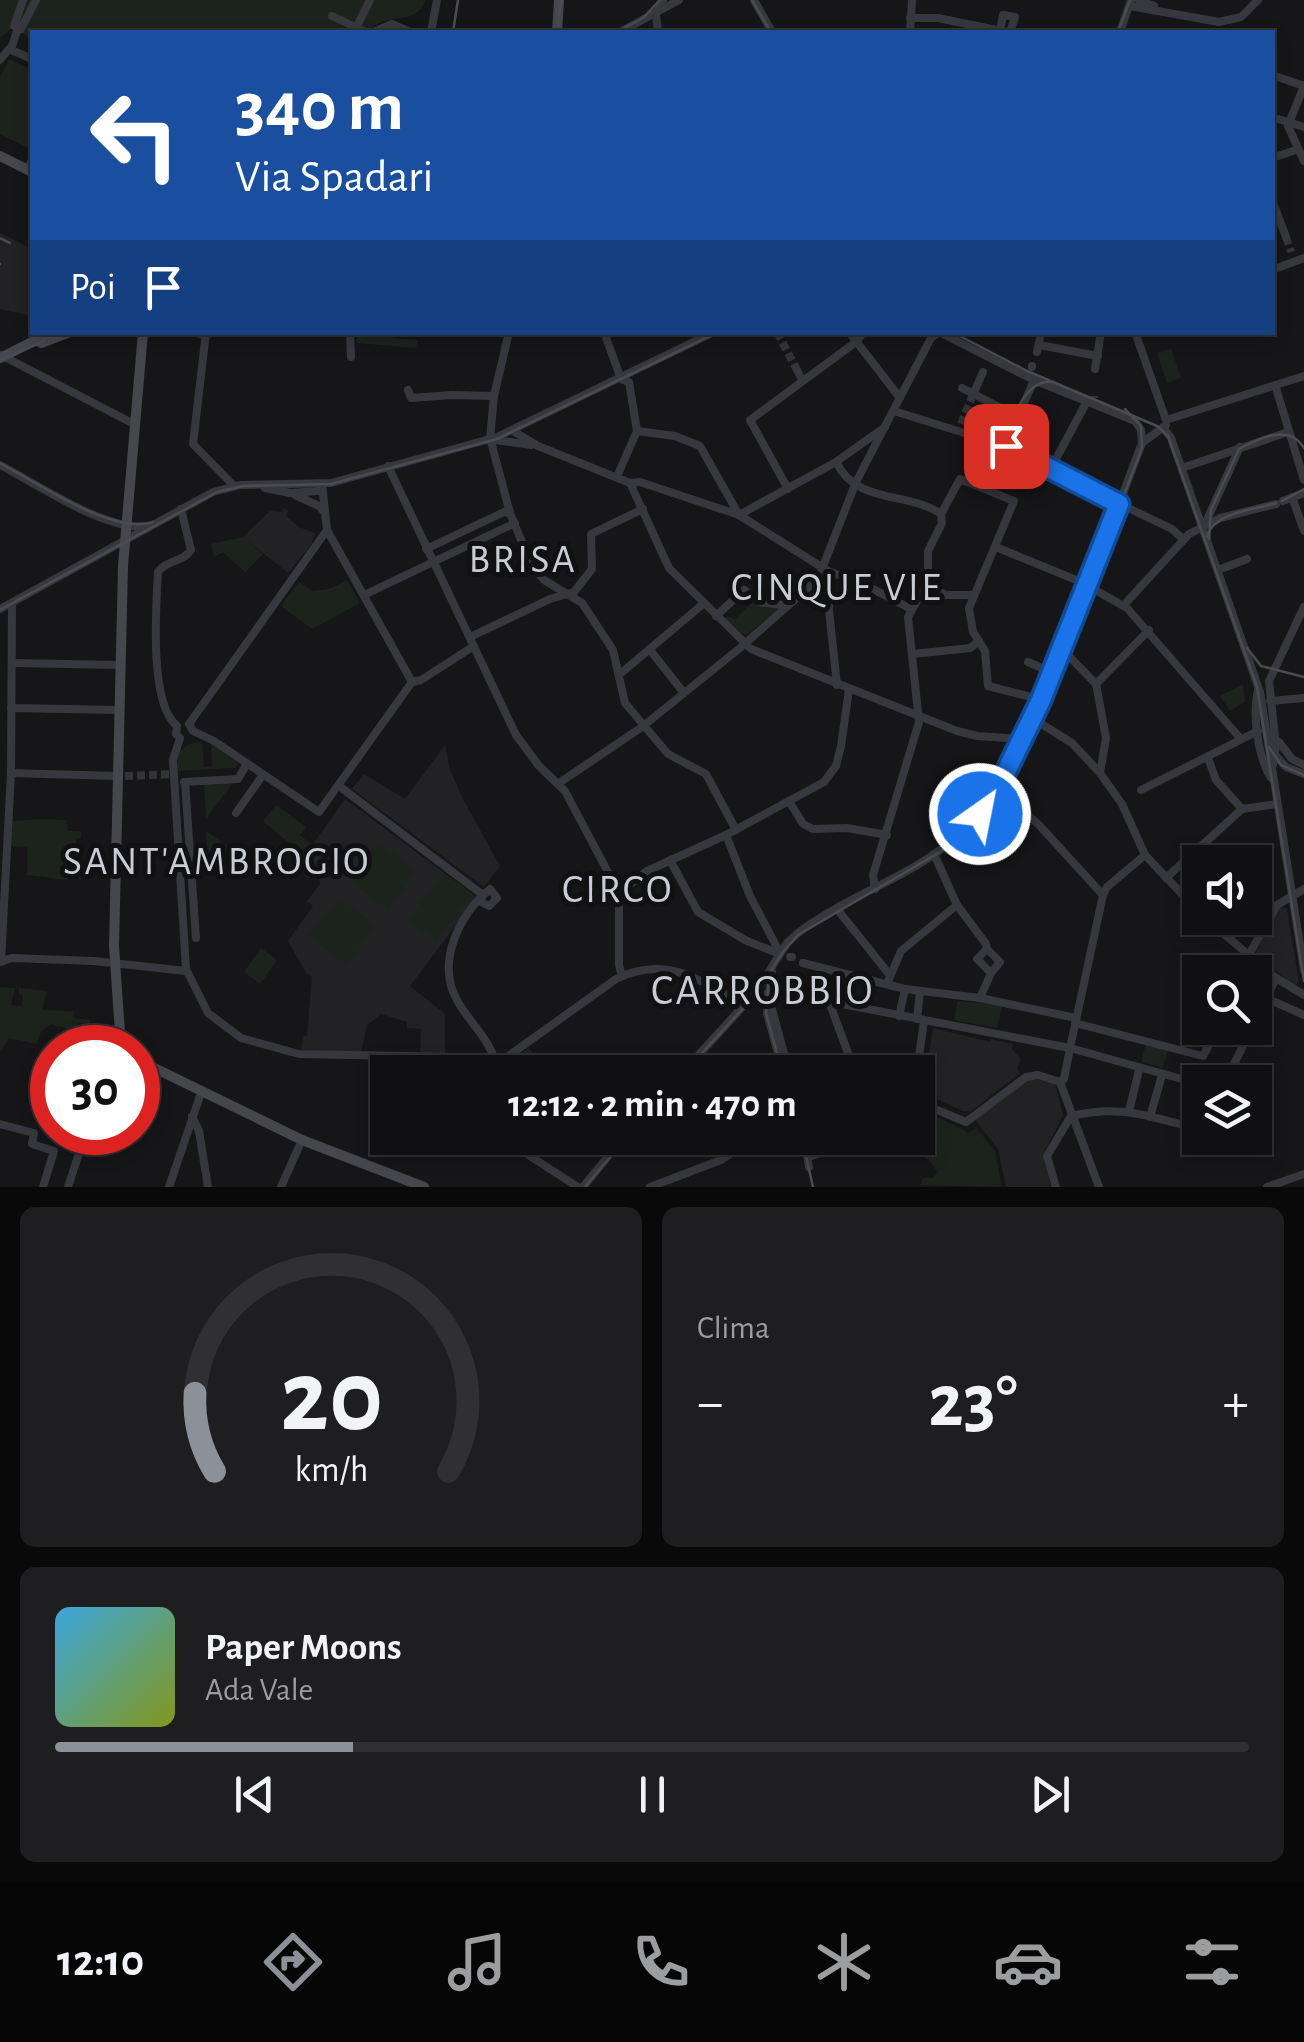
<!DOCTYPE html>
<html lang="it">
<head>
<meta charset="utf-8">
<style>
  body { margin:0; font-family:"Alegreya Sans",sans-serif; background:#1e1e20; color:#f1f3f6; height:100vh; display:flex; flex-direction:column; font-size:38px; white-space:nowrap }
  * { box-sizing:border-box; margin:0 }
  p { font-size:32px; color:#9c9d9f }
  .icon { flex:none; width:55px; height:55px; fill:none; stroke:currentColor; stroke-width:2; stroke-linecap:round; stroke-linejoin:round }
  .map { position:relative; height:1187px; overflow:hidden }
  .side { display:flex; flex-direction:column; gap:20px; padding:20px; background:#09090a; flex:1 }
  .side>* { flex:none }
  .guide { position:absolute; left:30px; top:30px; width:1245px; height:305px; border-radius:0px; box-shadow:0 5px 15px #0003,0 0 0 2px #303032; background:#1a4fa0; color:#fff; overflow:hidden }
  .controls { position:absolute; left:1182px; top:845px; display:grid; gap:20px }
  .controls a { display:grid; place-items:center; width:90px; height:90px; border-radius:0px; background:#101012; box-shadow:0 5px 15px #0003,0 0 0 2px #303032; font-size:50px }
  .speed { position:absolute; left:30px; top:1025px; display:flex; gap:20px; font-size:50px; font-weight:700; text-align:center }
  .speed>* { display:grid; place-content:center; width:130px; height:130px; border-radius:50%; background:#101012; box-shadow:0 5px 15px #0003,0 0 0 2px #303032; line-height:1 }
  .speed .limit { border:15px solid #d22; background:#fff; color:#111 }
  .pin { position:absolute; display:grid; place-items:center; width:85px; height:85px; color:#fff; margin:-42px; border-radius:20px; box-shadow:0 5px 15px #0006 }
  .me { position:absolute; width:110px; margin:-55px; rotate:33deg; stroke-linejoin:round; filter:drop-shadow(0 0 8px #0008) }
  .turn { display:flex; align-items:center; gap:35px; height:210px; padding:0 40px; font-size:45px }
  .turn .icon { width:130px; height:130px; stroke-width:2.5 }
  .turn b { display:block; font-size:70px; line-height:85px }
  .then { display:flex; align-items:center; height:95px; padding:0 40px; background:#0003; gap:20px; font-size:38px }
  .big { font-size:75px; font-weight:700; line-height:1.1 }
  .side .widget { flex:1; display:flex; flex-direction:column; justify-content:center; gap:15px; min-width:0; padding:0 35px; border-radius:15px; background:#1e1e20 }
  .side .dial { align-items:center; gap:0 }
  .dial svg { height:260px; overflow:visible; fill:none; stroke:#303032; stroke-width:7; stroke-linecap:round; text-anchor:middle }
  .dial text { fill:#f1f3f6; stroke:none }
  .song { display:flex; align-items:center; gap:30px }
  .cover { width:120px; height:120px; border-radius:15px; background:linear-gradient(135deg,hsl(200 70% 55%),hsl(70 70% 35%)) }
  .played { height:10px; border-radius:5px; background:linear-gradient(90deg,#8c9099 25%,#303032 25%) }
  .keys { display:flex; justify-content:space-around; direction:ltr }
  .heat { display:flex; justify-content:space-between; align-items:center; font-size:55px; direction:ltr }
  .side .tiles { flex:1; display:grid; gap:20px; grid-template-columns:1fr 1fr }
  .widget:last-child { grid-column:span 2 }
  .trip { position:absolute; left:370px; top:1055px; width:565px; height:100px; border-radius:0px; background:#101012; box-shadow:0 5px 15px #0003,0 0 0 2px #303032; font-weight:700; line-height:100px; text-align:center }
  .tab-bar { display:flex; height:160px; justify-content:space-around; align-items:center; background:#060607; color:#9c9d9f }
  .tab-bar .icon { width:70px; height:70px }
  .tab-bar .selected { color:#8c9099 }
  .tab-bar b { font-size:45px; color:#f1f3f6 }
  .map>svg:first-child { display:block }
  .built { fill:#222225 }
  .green { fill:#1c231d }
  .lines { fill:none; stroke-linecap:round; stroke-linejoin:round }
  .street-tunnel { stroke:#333438; stroke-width:8; stroke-dasharray:8 4; stroke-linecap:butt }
  .street { stroke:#37383d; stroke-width:8 }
  .secondary { stroke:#45474d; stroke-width:10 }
  .tram { stroke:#4a4c52; stroke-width:2.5 }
  .rail { stroke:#4a4c52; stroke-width:2.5; stroke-dasharray:12 10; stroke-linecap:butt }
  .route-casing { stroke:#114b97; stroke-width:25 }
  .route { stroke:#1a73e8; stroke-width:18 }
  .labels { text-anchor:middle; stroke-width:10; stroke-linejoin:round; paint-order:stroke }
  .neighbourhood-label { font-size:40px; letter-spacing:2.5px; fill:#c9ccd4; stroke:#111113 }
  .quarter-label { font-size:42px; letter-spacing:2.5px; fill:#c9ccd4; stroke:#111113 }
</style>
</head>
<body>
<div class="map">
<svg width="1304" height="1187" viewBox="0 0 1304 1187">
  <rect width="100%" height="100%" fill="#161618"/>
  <g class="built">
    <polygon points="0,233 32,249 32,316 0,309"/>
    <polygon points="284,508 288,511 286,516 299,527 315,533 311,545 288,573 243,537 270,511 281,512"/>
    <polygon points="445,745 450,770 463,799 500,866 484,887 352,789 364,774 405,799"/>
    <polygon points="345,799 477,897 410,986 445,1014 445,1055 420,1054 421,1029 407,1028 407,1022 381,1014 367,1025 361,1052 301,1050 303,1036 307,1036 312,977 306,973 288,941 313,906 307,901 320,884 319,879 305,878 311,868 306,854"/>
    <polygon points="1279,906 1287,909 1299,982 1294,986 1255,954"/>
    <polygon points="933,1028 990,1042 991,1039 1013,1044 1012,1049 1021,1059 1017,1068 1020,1073 971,1111 963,1111 930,1096 924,1087"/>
    <polygon points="529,1048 547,1072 495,1072 511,1060"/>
    <polygon points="1030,1078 1055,1084 1063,1115 1043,1155 1051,1187 1006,1187 998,1149 975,1120"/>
  </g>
  <g class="green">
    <path d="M 0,0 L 425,0 C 419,26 386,11 367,32 L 32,32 L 32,41 L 14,26 L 0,38 Z"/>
    <polygon points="9,59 32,70 32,139 28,148 0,134 0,77"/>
    <polygon points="357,333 393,333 393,338 418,340 416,348 357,343"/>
    <polygon points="1171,348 1181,378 1167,383 1157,353"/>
    <polygon points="243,537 263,554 245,572 223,552 214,557 211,544"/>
    <polygon points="347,580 360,603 312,629 281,606 299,582 312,591 329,589"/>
    <polygon points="773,592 783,605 748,634 739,633 725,618 728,616 735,619 759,596"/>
    <polygon points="1243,684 1245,702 1230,711 1220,696"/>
    <polygon points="202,742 204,767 212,766 211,743 238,763 236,768 177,771 179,752 189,744"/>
    <polygon points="234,781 206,819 204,783"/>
    <polygon points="276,805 306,827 300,835 312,845 306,853 311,868 305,878 302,867 291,866 300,852 263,821"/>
    <polygon points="41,819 67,820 68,831 81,831 81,838 76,839 75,875 68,875 68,880 27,875 27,847 11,846 12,821"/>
    <polygon points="206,831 229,847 208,874"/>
    <polygon points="378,842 417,871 388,910 349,881"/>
    <polygon points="443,872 474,895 436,941 408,920"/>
    <polygon points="338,897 376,926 347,965 308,936"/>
    <polygon points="261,948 277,960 260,984 244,972"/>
    <polygon points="0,987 15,988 11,1005 22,1006 23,996 19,994 19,988 47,991 42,1010 74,1011 74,1018 90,1020 89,1025 78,1022 75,1031 51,1024 41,1031 37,1044 9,1038 5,1046 0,1050"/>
    <polygon points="958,1001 1002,1005 997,1028 954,1020"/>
    <polygon points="1146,1044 1168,1049 1163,1068 1141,1062"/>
    <path d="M 918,1109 L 963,1129 L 968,1134 L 976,1128 L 995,1151 L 1002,1187 L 920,1185 L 923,1178 L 934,1178 L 937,1172 C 929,1153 902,1143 882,1146 L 879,1138 L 918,1138 Z"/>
  </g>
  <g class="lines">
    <g class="street-tunnel">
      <polyline points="1286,237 1291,252"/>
      <polyline points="777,332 798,372"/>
      <polyline points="1094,398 1094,396"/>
      <polyline points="961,424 972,397"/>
      <polyline points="125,776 174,774"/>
    </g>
    <g class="street">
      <polyline points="23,0 14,26 21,29 36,0"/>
      <polyline points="754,0 772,32"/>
      <polyline points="1139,0 1154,6"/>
      <polyline points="1130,6 1219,22 1241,17 1258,0"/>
      <polyline points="332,16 366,32"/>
      <polyline points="910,18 938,18 1006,32"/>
      <polyline points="1000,31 1003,15 1015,17 1010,32"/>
      <polyline points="354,32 370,0"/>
      <polyline points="374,32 392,24 410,32"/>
      <polyline points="431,32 437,0"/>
      <polyline points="620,32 679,0"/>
      <polyline points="658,32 656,14 663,0"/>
      <polyline points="910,32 912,0"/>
      <polyline points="1120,32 1131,0"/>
      <polyline points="11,49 19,25"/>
      <polyline points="0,60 9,49 32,59"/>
      <polyline points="1272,75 1304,86"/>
      <polyline points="1272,117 1304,127"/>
      <polyline points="1289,123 1288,126 1304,161"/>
      <polyline points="1289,123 1304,86"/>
      <polyline points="1272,158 1293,151"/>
      <polyline points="27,169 32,160"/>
      <polyline points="1272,200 1286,237"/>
      <polyline points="1272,270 1304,258"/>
      <polyline points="191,332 206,335"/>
      <polyline points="206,332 193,444 234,486"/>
      <polyline points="350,332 351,357"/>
      <polyline points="509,332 494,396 490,438 510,513 531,564 544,580 582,603 613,650 625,703 668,754 706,774 736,830"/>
      <polyline points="604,332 621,379 629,382 637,431 619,472"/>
      <polyline points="849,332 900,398"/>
      <polyline points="1135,332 1166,420"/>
      <polyline points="1039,345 1098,356"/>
      <polyline points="1037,352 1041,333"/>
      <polyline points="1,355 134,424"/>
      <polyline points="1032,367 1032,366"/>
      <polyline points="1095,369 1101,332"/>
      <polyline points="798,372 800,376"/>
      <polyline points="1275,385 1304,480"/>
      <polyline points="962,388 1001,408"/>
      <polyline points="408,390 411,398 451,395 494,396"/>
      <polyline points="972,397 983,372"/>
      <polyline points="894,411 1006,446 1119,504"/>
      <polyline points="1166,420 1304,376"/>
      <polyline points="1164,429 1171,438 1260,692 1304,970"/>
      <polyline points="513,431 538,446 630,483 640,482 739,515 828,571 869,587 911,609"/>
      <polyline points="637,431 675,436 700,446 739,515"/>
      <polyline points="495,440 531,445"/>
      <polyline points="1142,443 1166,425"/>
      <path d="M 836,462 C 857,505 908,491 941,514"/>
      <polyline points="1041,463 1056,459 1086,403"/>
      <path d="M 0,465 C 37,484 105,531 146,526"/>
      <polyline points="388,466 516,735 539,766 565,791 619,893 619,965 622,976"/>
      <polyline points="1182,468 1288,432"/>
      <polyline points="630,483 669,568 751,649 957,731 977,736 1023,739"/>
      <polyline points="322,484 327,530 412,682"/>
      <polyline points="265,488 290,493 318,491 322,484"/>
      <polyline points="788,489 750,420 856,342 864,332"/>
      <polyline points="987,489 1034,380"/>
      <polyline points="295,495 319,506 325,513"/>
      <polyline points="1292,497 1304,531"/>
      <polyline points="1283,501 1304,493"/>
      <polyline points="1126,507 1172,529 1183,539"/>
      <path d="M 181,509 L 191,550 C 184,562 166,560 158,572 C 156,607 149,704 177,726 L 176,734 L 180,738 L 173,760 L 186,969 L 208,1013 L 241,1038 L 299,1054 L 453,1057 L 496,1063"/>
      <polyline points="739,515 836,462 885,427"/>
      <polyline points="1205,524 1240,447"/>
      <polyline points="996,547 1081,582 1127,608 1240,738"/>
      <polyline points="426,549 504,512 510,513"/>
      <polyline points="1218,570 1247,559"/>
      <polyline points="826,572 830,577 829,610 837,685"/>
      <polyline points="926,585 946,595 973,595"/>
      <polyline points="364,595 515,523"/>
      <polyline points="1123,606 1189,534 1220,518 1276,504"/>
      <polyline points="0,609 213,492 240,485 331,483 497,437 714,332"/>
      <polyline points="716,616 744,590 760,602 782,605"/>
      <polyline points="470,637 550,599 574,592 592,569 591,534 643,509"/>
      <polyline points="650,650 684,693"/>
      <polyline points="1063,650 1096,684 1106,738 1100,773"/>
      <polyline points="913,654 970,648 979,641"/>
      <polyline points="1028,662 1053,673"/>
      <polyline points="13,663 120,665"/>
      <polyline points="620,674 703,604"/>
      <polyline points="1096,684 1149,630"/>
      <path d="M 1258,690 C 1252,715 1258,757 1271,778"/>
      <polyline points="1270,701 1304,698"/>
      <polyline points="11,708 119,710"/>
      <polyline points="1032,718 1072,743 1100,773 1122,804 1145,855 1200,913"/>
      <polyline points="189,724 193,731 214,741 319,812 412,682 421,680 474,646"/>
      <polyline points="189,724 327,530"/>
      <polyline points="1279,742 1292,759 1304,765"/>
      <polyline points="1275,755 1286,767 1304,774"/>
      <polyline points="1208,758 1216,780 1242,809"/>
      <polyline points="1273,764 1276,746 1269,681 1304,607"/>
      <polyline points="11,773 118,776"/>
      <polyline points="184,782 238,779 245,767"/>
      <polyline points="185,782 196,938"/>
      <polyline points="559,783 642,727 740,648 818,579 856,482 931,338 939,332"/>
      <polyline points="339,786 483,895"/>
      <polyline points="998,788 1039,825 1103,895"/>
      <polyline points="1141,790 1258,731"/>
      <polyline points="789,801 803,824 813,829 847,828 887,835"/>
      <polyline points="1242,809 1277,804"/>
      <polyline points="236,813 260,779"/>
      <polyline points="726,835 750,896 780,953"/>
      <polyline points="934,854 957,905 986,944 987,949 1000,962 991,973 980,998"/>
      <polyline points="1145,855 1107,887 1103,895 1070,1048 1200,1084"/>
      <polyline points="670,860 698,912 747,941 780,954"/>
      <polyline points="1166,878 1242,809"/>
      <polyline points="875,889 873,875 919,722 908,617 928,581 928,551 942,523 941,514 960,479 1014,501 969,608 973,632 985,651 988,686 1035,698"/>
      <polyline points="619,893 647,871 726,835 824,782 836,766 841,746 849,689"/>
      <path d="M 479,901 L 489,906 L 497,898 L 490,889 C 459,915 435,963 458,1002 C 471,1024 489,1039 496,1063"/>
      <polyline points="837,909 889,974"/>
      <polyline points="1205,918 1276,978 1304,995"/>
      <polyline points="987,949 977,959 991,973"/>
      <polyline points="790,957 792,957"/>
      <polyline points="0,962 12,958 94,961 186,971"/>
      <polyline points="1,962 11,773 12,604"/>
      <polyline points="803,963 905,989 980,998 1076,1018"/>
      <polyline points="772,972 767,1013 783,1072"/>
      <polyline points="1244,972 1251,951 1277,905 1304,889"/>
      <polyline points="887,984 901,951 957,905"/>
      <polyline points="769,998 789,1072"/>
      <polyline points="1266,998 1304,1015"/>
      <polyline points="748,1002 769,993 780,992 1070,1048 1064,1079 1060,1082 1038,1075 1026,1077 966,1122 918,1102"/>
      <polyline points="833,1002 831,1007 855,1072"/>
      <polyline points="899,1016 905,989"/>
      <polyline points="917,1019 920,991"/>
      <polyline points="1255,1021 1276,978"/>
      <polyline points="1075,1023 1203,1056 1218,1028"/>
      <polyline points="373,1056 388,1076"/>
      <path d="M 486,1072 L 616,979 C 668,954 699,981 744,1004"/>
      <path d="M 683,1072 L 756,992 L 787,943 L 798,933 C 849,894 913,877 960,834 C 993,804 1010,765 1029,726 C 1073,635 1106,538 1142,443 L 1141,430 L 1135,421 L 1034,380 L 939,332"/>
      <polyline points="917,1072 924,1020"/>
      <polyline points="1060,1082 1099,1187"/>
      <polyline points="1225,1082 1252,1028"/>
      <polyline points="1129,1111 1139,1070"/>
      <polyline points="192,1116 199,1131 208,1187"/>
      <path d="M 1071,1116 C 1120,1105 1144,1115 1191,1127 L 1200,1126"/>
      <polyline points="1150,1117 1162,1075"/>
      <polyline points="0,1124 34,1133 32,1144 54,1151 43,1187"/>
      <polyline points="473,1138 519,1149 578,1187"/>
      <polyline points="804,1138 809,1167"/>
      <polyline points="808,1157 873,1138"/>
      <polyline points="68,1187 86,1132"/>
      <polyline points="169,1187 201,1093"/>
      <polyline points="281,1187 302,1140"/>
      <polyline points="583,1187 623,1138"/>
      <polyline points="650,1187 721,1160 755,1138"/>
      <polyline points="1056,1187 1047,1156 1071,1116"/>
      <polyline points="1267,1187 1304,1174"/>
    </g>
    <g class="secondary">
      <polyline points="557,32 559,0"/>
      <polyline points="0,156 32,172"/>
      <polyline points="41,343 70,332"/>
      <polyline points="0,358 52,332"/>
      <polyline points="121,1048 114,946 123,566 143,332"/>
      <polyline points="138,1060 302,1140 424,1187"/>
    </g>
    <g class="tram">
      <polyline points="752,0 771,32"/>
      <polyline points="453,32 458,0"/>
      <polyline points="557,32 561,0"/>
      <polyline points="617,32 643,18 660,0"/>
      <polyline points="1118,32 1130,0"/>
      <polyline points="952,332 1027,371 1157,426 1168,436 1257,687 1304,981"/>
      <polyline points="0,360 42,342 52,332"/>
      <path d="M 1053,382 C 1026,378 1007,421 1013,444 L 1022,452 L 1084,488 L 1108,498 L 1115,507 L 1115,517"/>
      <path d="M 0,463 C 36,482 114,536 153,522"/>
      <polyline points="1282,501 1304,489"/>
      <path d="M 1207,536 C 1215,512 1253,510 1276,503"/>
      <path d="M 1209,539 L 1211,510 L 1239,449 C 1260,438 1289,423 1304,448"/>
      <polyline points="0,610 217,492 243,486 331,484 497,439 718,332"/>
      <polyline points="1247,648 1261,666 1304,677"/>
      <polyline points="1269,747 1281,765 1304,775"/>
      <polyline points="769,980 766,1013 782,1072"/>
      <polyline points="685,1072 757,993 782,953 798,935 940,852 968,828 994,797 1055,673 1142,448 1141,426 1125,409"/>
      <polyline points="802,1138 813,1187"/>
      <polyline points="585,1187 626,1138"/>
    </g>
    <g class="rail">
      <polyline points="0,238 12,244"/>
      <polyline points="0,264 1,264"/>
    </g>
  </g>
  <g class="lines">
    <g class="route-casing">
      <polyline id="route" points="980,814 1001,782 1041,700 1119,504 1006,446"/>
    </g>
    <use href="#route" class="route"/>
  </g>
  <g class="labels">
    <g class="neighbourhood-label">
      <text x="523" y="572">BRISA</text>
      <text x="837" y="600">CINQUE VIE</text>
      <text x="217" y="874">SANT'AMBROGIO</text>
      <text x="618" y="902">CIRCO</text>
    </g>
    <g class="quarter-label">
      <text x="763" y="1004">CARROBBIO</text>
    </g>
  </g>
</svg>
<div class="controls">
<a><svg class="icon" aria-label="sound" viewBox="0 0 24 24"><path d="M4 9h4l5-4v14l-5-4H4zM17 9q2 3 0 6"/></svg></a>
<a><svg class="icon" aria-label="search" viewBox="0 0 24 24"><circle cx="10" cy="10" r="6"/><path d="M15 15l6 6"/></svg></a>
<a><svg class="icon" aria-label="layers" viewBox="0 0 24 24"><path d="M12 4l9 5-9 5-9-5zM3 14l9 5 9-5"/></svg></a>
</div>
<div class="speed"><div class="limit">30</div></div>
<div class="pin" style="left:1006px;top:446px;background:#d93025"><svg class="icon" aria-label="arrive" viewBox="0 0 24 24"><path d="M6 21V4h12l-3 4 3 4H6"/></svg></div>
<svg class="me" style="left:980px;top:814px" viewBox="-20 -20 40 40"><circle r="17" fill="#1a73e8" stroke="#fff" stroke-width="3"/><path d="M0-11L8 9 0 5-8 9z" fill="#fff"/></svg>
<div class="trip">12:12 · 2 min · 470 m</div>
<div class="guide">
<div class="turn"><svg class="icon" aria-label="left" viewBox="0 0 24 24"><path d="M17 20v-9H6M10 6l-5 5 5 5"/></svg><div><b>340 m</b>Via Spadari</div></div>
<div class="then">Poi<svg class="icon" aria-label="arrive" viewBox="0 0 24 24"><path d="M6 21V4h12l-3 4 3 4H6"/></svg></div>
</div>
</div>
<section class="side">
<div class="tiles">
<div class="widget dial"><svg viewBox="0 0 100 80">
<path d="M14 69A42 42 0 1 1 86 69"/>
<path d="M14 69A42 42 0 0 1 8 45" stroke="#8c9099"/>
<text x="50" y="56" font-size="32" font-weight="700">20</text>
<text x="50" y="72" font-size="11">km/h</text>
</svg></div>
<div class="widget"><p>Clima</p>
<div class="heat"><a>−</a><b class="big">23°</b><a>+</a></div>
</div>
<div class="widget">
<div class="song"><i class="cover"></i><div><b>Paper Moons</b><p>Ada Vale</p></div></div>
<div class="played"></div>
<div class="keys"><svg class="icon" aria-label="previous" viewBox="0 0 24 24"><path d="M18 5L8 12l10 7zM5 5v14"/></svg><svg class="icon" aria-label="pause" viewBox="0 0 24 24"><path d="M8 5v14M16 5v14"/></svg><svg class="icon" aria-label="next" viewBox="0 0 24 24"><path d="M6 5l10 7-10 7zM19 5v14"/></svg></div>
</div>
</div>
</section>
<nav class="tab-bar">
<b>12:10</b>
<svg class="icon selected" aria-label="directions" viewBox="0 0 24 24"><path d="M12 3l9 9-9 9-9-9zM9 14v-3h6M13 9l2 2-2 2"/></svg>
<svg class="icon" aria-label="music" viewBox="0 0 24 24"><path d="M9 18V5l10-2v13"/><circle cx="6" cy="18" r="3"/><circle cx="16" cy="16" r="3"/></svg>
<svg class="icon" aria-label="phone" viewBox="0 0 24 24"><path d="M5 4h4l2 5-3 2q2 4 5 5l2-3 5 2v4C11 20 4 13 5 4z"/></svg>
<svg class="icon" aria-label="climate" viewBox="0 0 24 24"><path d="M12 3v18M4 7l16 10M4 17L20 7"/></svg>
<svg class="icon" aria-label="car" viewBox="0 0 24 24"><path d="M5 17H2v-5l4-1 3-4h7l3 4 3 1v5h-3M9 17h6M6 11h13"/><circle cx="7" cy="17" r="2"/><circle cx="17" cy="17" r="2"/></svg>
<svg class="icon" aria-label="filters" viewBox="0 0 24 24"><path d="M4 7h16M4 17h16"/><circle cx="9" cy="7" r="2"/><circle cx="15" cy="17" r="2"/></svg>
</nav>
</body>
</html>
